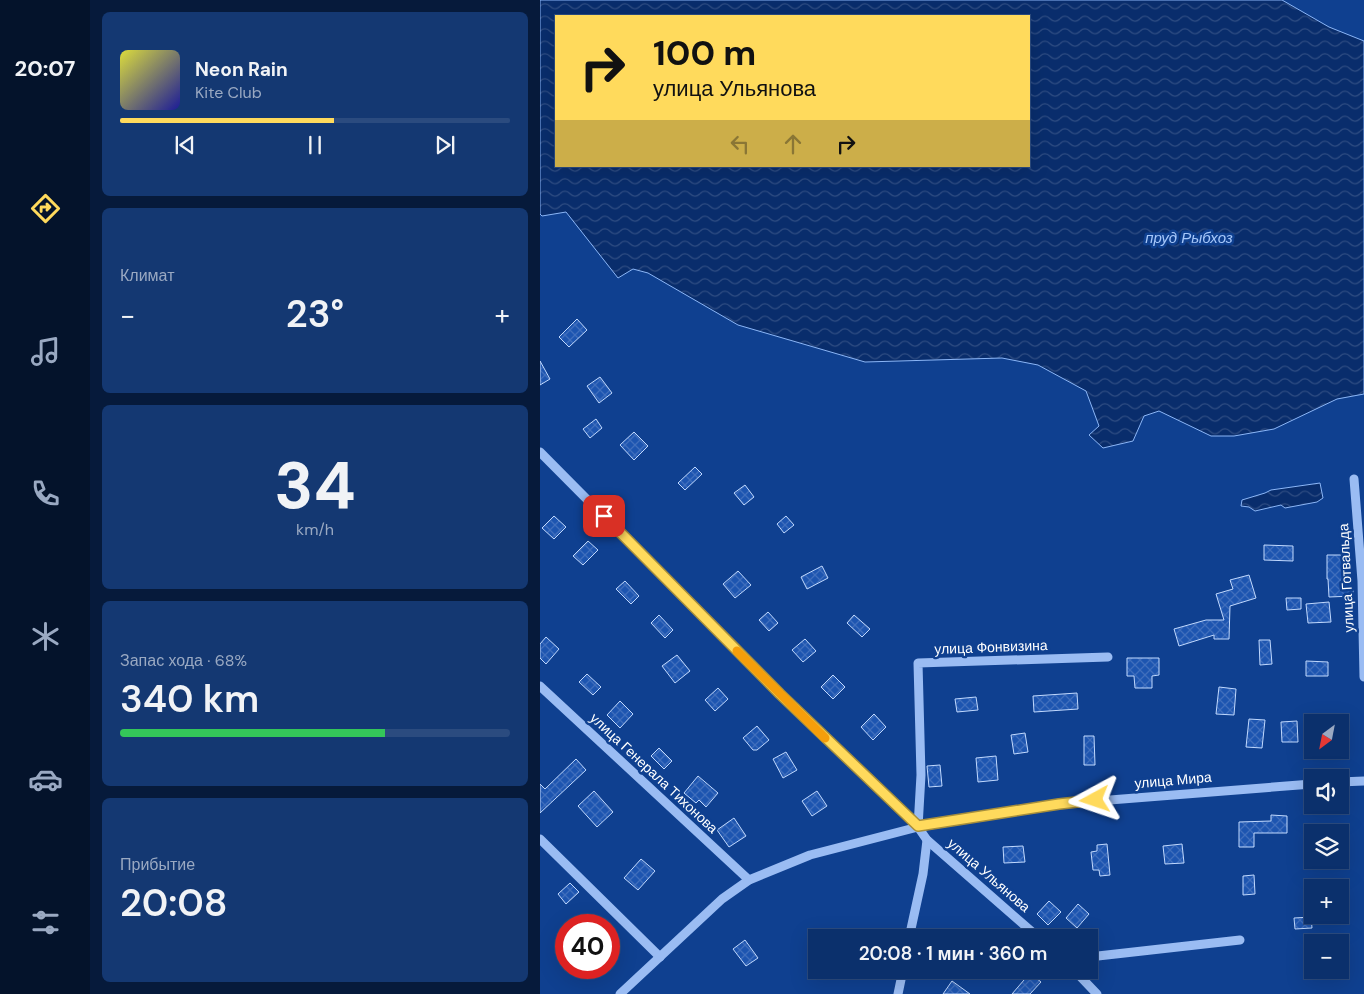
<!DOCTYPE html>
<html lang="ru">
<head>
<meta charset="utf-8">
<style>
  body { margin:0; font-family:"DM Sans",sans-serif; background:#143872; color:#f1f3f6; height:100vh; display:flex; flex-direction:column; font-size:19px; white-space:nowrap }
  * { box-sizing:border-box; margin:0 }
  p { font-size:16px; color:#9aa9c2 }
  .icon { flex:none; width:28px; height:28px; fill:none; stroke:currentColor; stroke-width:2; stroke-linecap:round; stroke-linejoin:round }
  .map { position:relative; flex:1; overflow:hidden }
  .sheet { display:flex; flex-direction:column; gap:12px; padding:12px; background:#061a3b; width:450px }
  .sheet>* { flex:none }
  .hud { position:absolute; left:15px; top:15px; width:475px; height:152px; border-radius:0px; box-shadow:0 5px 20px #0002,0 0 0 1px #2b4b7f; background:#ffda5c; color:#111; overflow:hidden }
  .needle { width:32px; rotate:212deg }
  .fabs { position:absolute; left:764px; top:714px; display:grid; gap:10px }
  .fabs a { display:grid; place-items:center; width:45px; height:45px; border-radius:0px; background:#0b306c; box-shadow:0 5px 20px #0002,0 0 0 1px #2b4b7f; font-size:25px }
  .speed { position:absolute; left:15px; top:914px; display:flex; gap:10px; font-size:25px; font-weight:700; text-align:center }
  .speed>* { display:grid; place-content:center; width:65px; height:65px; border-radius:50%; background:#0b306c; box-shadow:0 5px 20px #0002,0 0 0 1px #2b4b7f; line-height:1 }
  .speed .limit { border:8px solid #d22; background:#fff; color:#111 }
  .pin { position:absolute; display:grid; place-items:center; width:42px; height:42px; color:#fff; margin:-21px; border-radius:10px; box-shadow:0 2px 8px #0006 }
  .me { position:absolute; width:55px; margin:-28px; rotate:265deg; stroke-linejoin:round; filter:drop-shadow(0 0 4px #0008) }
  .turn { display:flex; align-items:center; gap:18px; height:105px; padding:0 15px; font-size:22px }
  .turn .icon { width:65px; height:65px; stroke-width:2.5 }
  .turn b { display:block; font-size:35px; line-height:42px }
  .lanes { display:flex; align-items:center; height:48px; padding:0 15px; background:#0003; justify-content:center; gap:25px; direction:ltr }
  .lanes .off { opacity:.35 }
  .big { font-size:38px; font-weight:600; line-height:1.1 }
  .sheet .tile { flex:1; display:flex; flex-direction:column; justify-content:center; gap:8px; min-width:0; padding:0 18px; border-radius:8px; background:#143872 }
  .sheet .dial { align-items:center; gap:0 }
  .dial b { font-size:65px; line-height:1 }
  .song { display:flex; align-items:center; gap:15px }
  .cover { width:60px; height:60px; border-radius:8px; background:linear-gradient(135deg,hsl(60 70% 55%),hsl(240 70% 35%)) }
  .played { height:5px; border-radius:2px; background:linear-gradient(90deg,#ffda5c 55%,#2b4b7f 55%) }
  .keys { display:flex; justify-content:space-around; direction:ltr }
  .heat { display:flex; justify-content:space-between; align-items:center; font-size:28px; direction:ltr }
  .charge { height:8px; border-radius:4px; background:linear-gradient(90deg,#34c759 68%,#2b4b7f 0) }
  .trip { position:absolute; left:268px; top:929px; width:290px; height:50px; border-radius:0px; background:#0b306c; box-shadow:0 5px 20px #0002,0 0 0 1px #2b4b7f; font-weight:600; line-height:50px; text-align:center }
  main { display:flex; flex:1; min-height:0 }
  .menu { display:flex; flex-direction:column; width:90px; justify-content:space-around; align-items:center; background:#04132b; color:#9aa9c2 }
  .menu .icon { width:35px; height:35px }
  .menu .selected { color:#ffda5c }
  .menu b { font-size:22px; color:#f1f3f6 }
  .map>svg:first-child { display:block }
  .water { fill:url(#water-waves); stroke:#8bb6f7; fill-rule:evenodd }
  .building { fill:url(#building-cross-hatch); stroke:#c1d9fe }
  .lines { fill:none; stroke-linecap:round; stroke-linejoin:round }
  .minor { stroke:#9abcf3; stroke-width:9 }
  .route-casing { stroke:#a68e3c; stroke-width:12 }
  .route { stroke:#ffda5c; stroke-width:9 }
  .slow { stroke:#f59e0b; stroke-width:9 }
  .labels { text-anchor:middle; stroke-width:5; stroke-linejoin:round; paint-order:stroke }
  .street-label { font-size:14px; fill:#fff; stroke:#0f4090 }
  .water-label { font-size:15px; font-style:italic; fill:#a6c7fa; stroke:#0f4090 }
</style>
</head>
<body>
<main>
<nav class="menu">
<b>20:07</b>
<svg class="icon selected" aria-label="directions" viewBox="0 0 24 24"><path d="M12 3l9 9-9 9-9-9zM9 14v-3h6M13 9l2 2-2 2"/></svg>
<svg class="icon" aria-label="music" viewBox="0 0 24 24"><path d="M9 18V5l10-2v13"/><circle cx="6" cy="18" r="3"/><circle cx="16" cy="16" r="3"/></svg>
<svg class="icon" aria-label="phone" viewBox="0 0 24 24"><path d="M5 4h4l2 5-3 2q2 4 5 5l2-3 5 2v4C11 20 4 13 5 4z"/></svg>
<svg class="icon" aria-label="climate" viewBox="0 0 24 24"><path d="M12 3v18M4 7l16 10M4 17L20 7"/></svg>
<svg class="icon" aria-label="car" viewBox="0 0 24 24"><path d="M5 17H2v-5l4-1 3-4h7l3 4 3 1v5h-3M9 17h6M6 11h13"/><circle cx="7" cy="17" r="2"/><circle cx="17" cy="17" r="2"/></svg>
<svg class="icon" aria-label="filters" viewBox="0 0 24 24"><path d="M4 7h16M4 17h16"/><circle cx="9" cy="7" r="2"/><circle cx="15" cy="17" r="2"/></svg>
</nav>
<section class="sheet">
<div class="tile">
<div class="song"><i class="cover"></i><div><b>Neon Rain</b><p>Kite Club</p></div></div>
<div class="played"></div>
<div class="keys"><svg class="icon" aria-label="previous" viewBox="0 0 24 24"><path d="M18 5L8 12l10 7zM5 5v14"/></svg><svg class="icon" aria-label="pause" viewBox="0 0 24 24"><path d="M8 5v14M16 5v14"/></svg><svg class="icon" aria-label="next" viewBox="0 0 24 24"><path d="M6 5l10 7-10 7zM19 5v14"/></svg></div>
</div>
<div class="tile"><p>Климат</p>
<div class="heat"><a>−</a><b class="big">23°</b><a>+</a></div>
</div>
<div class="tile dial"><b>34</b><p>km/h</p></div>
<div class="tile"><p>Запас хода · 68%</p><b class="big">340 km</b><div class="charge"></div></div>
<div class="tile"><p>Прибытие</p><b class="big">20:08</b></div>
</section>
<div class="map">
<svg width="824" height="994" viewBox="0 0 824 994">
  <defs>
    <pattern id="water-waves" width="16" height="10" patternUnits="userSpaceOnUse" patternTransform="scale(1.25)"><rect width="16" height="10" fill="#092d6c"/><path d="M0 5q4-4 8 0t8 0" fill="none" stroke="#2e4c82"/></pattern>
    <pattern id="building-cross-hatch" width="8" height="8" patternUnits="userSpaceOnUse" patternTransform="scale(1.25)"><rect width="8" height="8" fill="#1d55b0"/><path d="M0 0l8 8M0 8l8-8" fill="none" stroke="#3f6ebc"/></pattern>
  </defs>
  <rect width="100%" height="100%" fill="#0f4090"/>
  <g class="water">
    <path d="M 0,0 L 742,0 L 789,27 L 824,41 L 824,394 L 797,399 L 734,429 L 694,436 L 671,436 L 619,411 L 604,416 L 593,441 L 563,448 L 549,435 L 559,426 L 546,391 L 498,365 L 462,358 L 325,362 L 198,325 L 108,273 L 93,269 L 78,278 L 26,212 L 2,216 L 0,214 ZM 16,16 L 489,16 L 489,166 L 16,166 Z"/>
    <polygon points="780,483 783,498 777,502 745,508 741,505 715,511 709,507 701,506 702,500 725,493 731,490"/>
  </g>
  <g class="building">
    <polygon points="37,319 47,330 29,347 19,337"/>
    <polygon points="0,361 10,379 0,385"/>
    <polygon points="60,377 72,393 59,403 47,386"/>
    <polygon points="56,419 62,428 50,438 43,429"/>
    <polygon points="94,432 108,446 94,460 80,445"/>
    <polygon points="155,467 162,474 145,490 138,483"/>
    <polygon points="205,485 214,497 204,505 194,493"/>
    <polygon points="14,516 26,527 14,539 2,528"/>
    <polygon points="246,516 254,525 244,533 237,524"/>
    <polygon points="48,541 58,550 43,565 33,556"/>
    <polygon points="724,545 753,546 753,561 724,560"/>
    <polygon points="787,555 809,555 810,587 813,587 813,596 789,597 788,579 787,579"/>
    <polygon points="282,566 288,578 267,589 261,577"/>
    <polygon points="198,571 211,585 195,598 183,584"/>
    <polygon points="709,575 716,598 690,606 689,639 674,639 674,635 639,646 634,629 666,620 684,620 676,594 693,589 690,580"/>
    <polygon points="85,581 99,596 91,604 76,589"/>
    <polygon points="746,598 761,598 761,609 747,610"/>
    <polygon points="789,602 791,622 768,623 766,604"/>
    <polygon points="228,612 238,623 229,631 219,620"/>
    <polygon points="119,615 133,630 125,638 111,623"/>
    <polygon points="314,615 330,629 322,637 307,623"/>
    <polygon points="6,637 19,649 6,664 0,658 0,644"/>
    <polygon points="265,639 276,651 263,662 252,650"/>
    <polygon points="719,640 730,640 732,664 720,665"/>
    <polygon points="137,655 150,671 135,683 122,666"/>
    <polygon points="587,658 619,658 619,675 612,676 612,688 595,688 594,676 587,676"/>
    <polygon points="766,661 788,662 788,676 766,676"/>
    <polygon points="47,674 61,687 53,695 39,682"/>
    <polygon points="293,675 305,687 293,699 281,687"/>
    <polygon points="679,687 696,689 694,715 676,714"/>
    <polygon points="178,688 188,699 175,711 165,700"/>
    <polygon points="537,693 538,709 494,712 493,696"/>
    <polygon points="436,697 438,710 417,712 415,699"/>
    <polygon points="80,701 93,714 80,728 67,715"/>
    <polygon points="334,714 346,727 333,740 321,727"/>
    <polygon points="709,719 725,720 722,748 706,747"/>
    <polygon points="757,721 758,742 742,742 741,722"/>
    <polygon points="217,726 229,740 217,750 213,750 203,738"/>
    <polygon points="485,733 488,752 474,754 471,735"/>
    <polygon points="544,736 554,736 555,765 544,765"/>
    <polygon points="119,748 132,761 124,769 111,756"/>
    <polygon points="246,752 257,770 243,778 233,759"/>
    <polygon points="456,756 458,780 438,782 436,758"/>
    <polygon points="36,759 46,770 0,813 0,784 5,789"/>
    <polygon points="400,765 402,786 389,787 387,766"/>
    <polygon points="158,776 178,793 166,807 159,800 156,803 144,793"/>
    <polygon points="54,791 73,812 57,827 38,806"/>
    <polygon points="277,791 287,806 272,816 262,801"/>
    <polygon points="731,815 747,816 747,833 714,833 714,847 699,847 699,822 731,821"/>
    <polygon points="194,818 206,836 189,847 177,830"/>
    <polygon points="567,844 570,875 560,876 559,870 553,870 551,852 557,851 557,845"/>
    <polygon points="642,844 644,863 625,864 623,846"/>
    <polygon points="483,846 485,862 464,863 463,847"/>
    <polygon points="101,859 115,871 98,890 84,878"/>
    <polygon points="714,875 715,894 703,895 703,876"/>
    <polygon points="30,883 39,892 26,904 18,894"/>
    <polygon points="509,901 521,912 508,925 497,914"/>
    <polygon points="538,904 549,914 537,928 526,918"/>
    <polygon points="771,917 772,928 755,929 754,918"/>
    <polygon points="205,940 218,958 206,966 193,949"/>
    <polygon points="490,973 501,982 490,994 472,994"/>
    <polygon points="412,981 430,994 403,994"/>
  </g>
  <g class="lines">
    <g class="minor">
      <polyline points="0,452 240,694 378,827 387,840 499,938"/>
      <polyline points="814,479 822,581 824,677"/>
      <polyline points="0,686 209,880"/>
      <polyline points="800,782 824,781"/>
      <polyline points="378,827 381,775 378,663 568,657"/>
      <polyline points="0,839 120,957"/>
      <polyline points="369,938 383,874 387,840"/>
      <polyline points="549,957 700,940"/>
      <polyline points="534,970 557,994"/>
      <polyline points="80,994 182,899 209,880 270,855 378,827 519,804 772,784"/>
      <polyline points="358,994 363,970"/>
    </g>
  </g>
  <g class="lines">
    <g class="route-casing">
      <polyline id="route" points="64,516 240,694 378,826 519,804 555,800"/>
    </g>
    <use href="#route" class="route"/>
    <polyline class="slow" points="197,651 285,738"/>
  </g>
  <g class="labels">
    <g class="street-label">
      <text transform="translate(806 578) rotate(-93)" y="5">улица Готвальда</text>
      <text transform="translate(451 647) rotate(-2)" y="5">улица Фонвизина</text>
      <text transform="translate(114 773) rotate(43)" y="5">улица Генерала Тихонова</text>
      <text transform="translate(633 780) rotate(-5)" y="5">улица Мира</text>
      <text transform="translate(449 875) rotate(41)" y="5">улица Ульянова</text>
    </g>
    <g class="water-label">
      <text x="649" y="243">пруд Рыбхоз</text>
    </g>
  </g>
</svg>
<div class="fabs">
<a><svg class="needle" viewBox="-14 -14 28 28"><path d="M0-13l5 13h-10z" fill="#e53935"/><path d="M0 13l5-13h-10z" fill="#9aa9c2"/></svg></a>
<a><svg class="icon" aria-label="sound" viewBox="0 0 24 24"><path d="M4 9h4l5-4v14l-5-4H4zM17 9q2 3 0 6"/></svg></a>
<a><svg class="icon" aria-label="layers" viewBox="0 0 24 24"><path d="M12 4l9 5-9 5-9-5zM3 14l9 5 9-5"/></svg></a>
<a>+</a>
<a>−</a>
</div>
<div class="speed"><div class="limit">40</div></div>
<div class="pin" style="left:64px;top:516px;background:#d93025"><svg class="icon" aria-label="arrive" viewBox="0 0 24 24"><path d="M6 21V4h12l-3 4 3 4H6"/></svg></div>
<svg class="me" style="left:555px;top:800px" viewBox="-20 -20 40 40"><path d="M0-17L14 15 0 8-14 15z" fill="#ffda5c" stroke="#fff" stroke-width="4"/></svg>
<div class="trip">20:08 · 1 мин · 360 m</div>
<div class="hud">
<div class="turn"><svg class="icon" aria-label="right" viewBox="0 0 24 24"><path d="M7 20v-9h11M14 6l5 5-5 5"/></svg><div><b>100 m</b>улица Ульянова</div></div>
<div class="lanes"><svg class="icon off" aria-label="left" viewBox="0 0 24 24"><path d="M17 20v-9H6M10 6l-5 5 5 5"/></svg><svg class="icon off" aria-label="ahead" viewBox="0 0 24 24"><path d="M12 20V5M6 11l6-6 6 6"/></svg><svg class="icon" aria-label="right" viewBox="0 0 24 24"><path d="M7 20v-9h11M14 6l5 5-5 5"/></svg></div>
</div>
</div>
</main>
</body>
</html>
